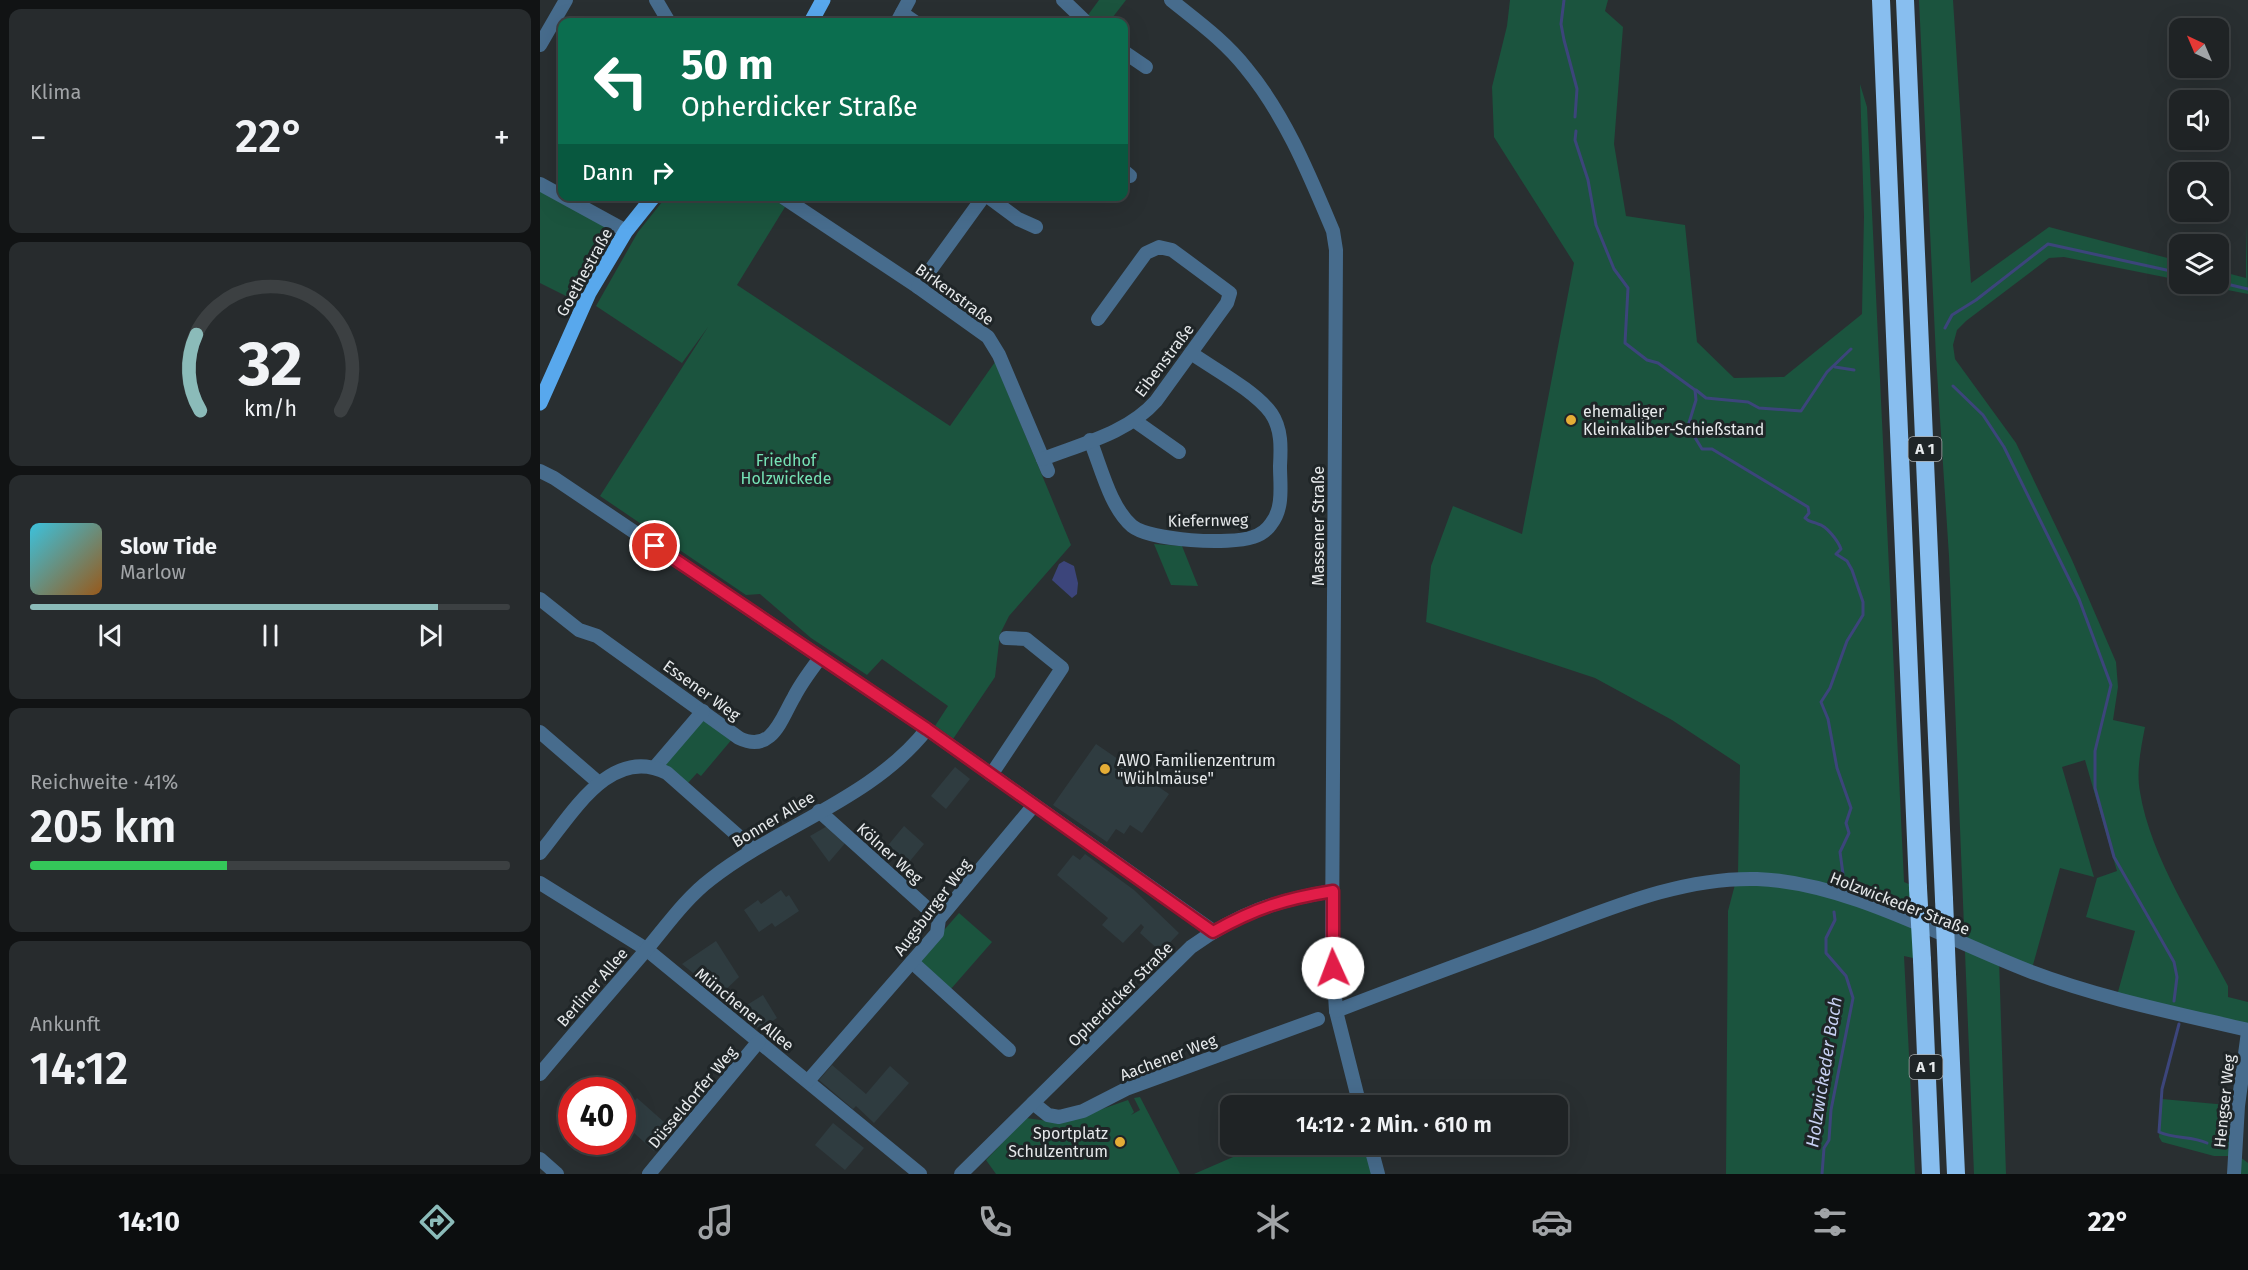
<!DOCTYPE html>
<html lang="de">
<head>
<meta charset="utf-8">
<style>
  body { margin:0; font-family:"Fira Sans",sans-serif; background:#272b2d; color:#f1f3f6; height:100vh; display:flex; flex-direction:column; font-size:22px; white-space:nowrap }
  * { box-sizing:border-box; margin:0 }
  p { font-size:20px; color:#a1a4a7 }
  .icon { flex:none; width:33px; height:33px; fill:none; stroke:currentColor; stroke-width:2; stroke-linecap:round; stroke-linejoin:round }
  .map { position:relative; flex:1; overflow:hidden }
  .panel { display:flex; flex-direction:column; gap:9px; padding:9px; background:#111314; width:540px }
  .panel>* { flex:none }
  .guide { position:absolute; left:18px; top:18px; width:570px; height:183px; border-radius:12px; box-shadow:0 6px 24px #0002,0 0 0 2px #3c4042; background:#0b6e4f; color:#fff; overflow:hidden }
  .needle { width:39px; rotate:316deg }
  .tools { position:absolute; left:1629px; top:18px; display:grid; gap:12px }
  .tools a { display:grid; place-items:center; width:60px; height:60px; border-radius:12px; background:#1f2325; box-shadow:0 6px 24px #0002,0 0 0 2px #3c4042; font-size:30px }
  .speed { position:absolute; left:18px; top:1077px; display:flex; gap:12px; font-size:30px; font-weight:700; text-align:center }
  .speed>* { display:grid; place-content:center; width:78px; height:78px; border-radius:50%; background:#1f2325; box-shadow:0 6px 24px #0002,0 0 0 2px #3c4042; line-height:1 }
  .speed .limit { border:9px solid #d22; background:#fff; color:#111 }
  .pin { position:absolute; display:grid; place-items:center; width:51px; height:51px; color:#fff; margin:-26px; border:3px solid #fff; border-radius:50%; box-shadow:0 2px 6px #0007 }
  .me { position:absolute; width:66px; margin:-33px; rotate:358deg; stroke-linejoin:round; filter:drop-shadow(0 0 4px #0008) }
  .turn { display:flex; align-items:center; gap:21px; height:126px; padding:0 24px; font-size:27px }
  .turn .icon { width:78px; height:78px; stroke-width:2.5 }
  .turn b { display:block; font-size:42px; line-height:51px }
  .then { display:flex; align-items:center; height:57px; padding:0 24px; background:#0003; gap:12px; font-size:22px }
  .big { font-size:45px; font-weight:600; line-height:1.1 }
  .panel .widget { flex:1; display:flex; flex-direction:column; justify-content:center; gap:9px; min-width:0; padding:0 21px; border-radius:12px; background:#272b2d }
  .panel .dial { align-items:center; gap:0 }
  .dial svg { height:156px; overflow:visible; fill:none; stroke:#3c4042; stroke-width:7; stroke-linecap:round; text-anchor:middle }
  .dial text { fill:#f1f3f6; stroke:none }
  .song { display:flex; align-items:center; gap:18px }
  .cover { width:72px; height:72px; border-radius:9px; background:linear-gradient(135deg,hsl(190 70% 55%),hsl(30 70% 35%)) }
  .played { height:6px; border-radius:3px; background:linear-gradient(90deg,#8bbbb9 85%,#3c4042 85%) }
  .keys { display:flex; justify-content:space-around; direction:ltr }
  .heat { display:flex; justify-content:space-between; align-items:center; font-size:33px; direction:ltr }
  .charge { height:9px; border-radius:4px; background:linear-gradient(90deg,#34c759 41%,#3c4042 0) }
  .trip { position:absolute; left:680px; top:1095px; width:348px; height:60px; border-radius:12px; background:#1f2325; box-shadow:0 6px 24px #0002,0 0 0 2px #3c4042; font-weight:600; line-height:60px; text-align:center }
  .tabs { display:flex; height:96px; justify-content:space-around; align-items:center; background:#0c0e0f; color:#a1a4a7 }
  .tabs .icon { width:42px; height:42px }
  .tabs .on { color:#8bbbb9 }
  .tabs b { font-size:27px; color:#f1f3f6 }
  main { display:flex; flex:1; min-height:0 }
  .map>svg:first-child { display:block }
  .built { fill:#2f3c40 }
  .green { fill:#1b543e }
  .water { fill:#3c457b }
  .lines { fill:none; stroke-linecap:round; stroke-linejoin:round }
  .stream { stroke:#3c457b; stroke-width:3 }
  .minor { stroke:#476c8d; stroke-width:14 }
  .major { stroke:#58a8ed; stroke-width:15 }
  .highway { stroke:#88beef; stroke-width:18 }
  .highway-bridge { stroke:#88beef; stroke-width:18 }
  .route-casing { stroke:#92132f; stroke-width:15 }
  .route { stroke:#e11d48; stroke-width:10 }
  .poi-dot { fill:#e5ad36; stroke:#1f2527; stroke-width:2 }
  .labels { text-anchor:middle; stroke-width:6; stroke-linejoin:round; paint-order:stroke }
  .shield { fill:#1f2527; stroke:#aaaeb0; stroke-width:1.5 }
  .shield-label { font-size:15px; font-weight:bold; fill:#e6e9eb }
  .street-label { font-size:16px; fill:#e6e9eb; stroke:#1f2527 }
  .poi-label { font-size:16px; fill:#e6e9eb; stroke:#1f2527; text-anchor:start }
  .park-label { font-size:16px; fill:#76e3b6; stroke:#1f2527 }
  .water-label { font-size:18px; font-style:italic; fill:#c6cff1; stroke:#1f2527 }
</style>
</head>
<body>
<main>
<section class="panel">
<div class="widget"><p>Klima</p>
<div class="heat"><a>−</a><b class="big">22°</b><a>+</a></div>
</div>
<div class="widget dial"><svg viewBox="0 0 100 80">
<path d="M14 69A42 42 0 1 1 86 69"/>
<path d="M14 69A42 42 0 0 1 12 30" stroke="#8bbbb9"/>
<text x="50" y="56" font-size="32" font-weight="700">32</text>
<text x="50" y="72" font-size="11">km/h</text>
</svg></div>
<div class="widget">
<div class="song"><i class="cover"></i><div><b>Slow Tide</b><p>Marlow</p></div></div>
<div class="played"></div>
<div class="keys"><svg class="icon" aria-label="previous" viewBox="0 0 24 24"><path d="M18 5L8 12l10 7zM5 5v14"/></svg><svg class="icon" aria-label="pause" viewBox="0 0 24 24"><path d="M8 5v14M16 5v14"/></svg><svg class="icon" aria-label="next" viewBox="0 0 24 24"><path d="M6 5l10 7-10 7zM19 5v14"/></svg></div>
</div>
<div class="widget"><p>Reichweite · 41%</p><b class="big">205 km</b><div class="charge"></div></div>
<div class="widget"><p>Ankunft</p><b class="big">14:12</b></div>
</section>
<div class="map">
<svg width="1708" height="1174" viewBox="0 0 1708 1174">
  <rect width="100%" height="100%" fill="#292f31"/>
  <g class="built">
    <polygon points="556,744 629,794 602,833 590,825 584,834 576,829 567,842 513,805"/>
    <polygon points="415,767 430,779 406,809 391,796"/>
    <polygon points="289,825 307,841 289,862 270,836"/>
    <polygon points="364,826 384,844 365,867 345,849"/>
    <polygon points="545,854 594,890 639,933 621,952 600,933 604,927 601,924 583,943 562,925 568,918 517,875 533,855 540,860"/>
    <polygon points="241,890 246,897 249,895 259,911 235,927 232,923 219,932 204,910 218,900 221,904"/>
    <polygon points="176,941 199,977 180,995 142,964"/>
    <polygon points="223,995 237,1018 220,1029 206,1018 202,1008"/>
    <polygon points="292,1065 326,1094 350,1066 369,1083 334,1123 316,1106 313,1109 279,1080"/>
    <polygon points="97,1098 133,1130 114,1151 83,1123 83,1114"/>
    <polygon points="293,1123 324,1148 305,1170 275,1145"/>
  </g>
  <g class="green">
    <polygon points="559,0 586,0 569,22 555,22 548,15"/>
    <polygon points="970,0 1068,0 1065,11 1083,27 1074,144 1086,216 1145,225 1157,342 1194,378 1244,377 1322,314 1324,216 1320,84 1327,107 1364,882 1378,888 1382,960 1364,956 1375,1174 1186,1174 1188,911 1198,873 1200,765 1132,720 1055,678 886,622 891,566 913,506 982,534 1034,263 954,137 952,87 967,26"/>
    <path d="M 1379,0 L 1413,0 L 1431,283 L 1509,227 L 1639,261 L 1639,280 L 1524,257 L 1509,258 L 1426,321 L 1417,330 L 1413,345 L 1415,359 L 1476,443 L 1532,560 L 1576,662 L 1578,687 L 1573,720 L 1605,727 C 1601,748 1596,771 1600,792 C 1610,856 1657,927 1688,986 L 1688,997 L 1708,1002 L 1708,1030 L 1576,999 L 1595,931 L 1546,917 L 1557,878 L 1577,871 L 1545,760 L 1522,767 L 1554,877 L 1520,868 L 1491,972 L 1459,960 L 1466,1174 L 1434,1174 L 1409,556 L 1396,357 Z"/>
    <polygon points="0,190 74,229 34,300 0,283"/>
    <polygon points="126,197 230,197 245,207 197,285 410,426 455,362 531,545 469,616 460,634 455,677 413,739 395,726 408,706 342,659 327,675 271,638 220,594 206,595 60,496 168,327 142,363 56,306 98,232"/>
    <polygon points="1706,224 1708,294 1657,284 1678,284 1679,271 1706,278"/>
    <polygon points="614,544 642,546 658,586 631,585"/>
    <polygon points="164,719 193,738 161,776 157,773 147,784 126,766 126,761"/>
    <polygon points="419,913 452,942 410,990 377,961"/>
    <polygon points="600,1097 640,1174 456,1174 446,1160 486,1118 522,1123 588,1100 594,1112 591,1115 600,1110 594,1098"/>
    <polygon points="1622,1099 1698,1106 1700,1157 1708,1163 1708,1174 1694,1174 1695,1156 1674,1156 1622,1142 1619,1137"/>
    <polygon points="723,1144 828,1145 836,1174 654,1174"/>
  </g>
  <polygon class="water" points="524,561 534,566 538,583 537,594 532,598 512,580 519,564"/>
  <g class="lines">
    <g class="stream">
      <polyline points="1024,0 1021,24 1024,40 1037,89 1035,117"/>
      <path d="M 1036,131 L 1035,140 L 1048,180 L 1056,225 L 1074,269 L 1088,288 L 1085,343 L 1107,360 L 1118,363 L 1155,390 L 1156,400 L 1148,426 L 1162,449 L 1172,449 L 1268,507 L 1269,513 L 1265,518 C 1270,523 1272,521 1278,524 C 1287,526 1298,541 1301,549 L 1296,554 L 1307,561 L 1312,570 L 1323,602 L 1323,615 L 1307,641 L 1290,688 L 1281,702 L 1288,719 L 1297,768 L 1311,808 L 1306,823 L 1309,833 L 1300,852 L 1303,874"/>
      <polyline points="1678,282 1708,289"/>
      <polyline points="1405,328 1412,315 1436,300 1508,244 1640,273"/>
      <polyline points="1295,367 1314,370"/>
      <polyline points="1413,386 1443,415 1464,447 1539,599 1571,685 1555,751 1555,788 1574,857 1634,962 1637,977 1634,1001"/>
      <polyline points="1156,390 1166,398 1208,402 1219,408 1261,411 1287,372 1311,349"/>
      <path d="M 1639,1024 L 1622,1089 L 1619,1132 C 1634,1139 1652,1136 1667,1143"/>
      <polyline points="1282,1174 1284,1148 1289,1140 1291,1110 1313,998 1306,976 1286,953 1286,938 1295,920 1294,912"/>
    </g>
    <g class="minor">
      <polyline points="116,0 129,22"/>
      <polyline points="523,0 546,22"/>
      <path d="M 631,0 C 657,21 685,41 706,68 C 745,115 769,174 793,231 L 796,250 L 792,946 L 796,1011 L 820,1106"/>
      <polyline points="362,13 375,22"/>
      <polyline points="357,22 369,0"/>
      <polyline points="0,45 26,0"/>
      <polyline points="584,52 606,67"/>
      <polyline points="584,171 590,176"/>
      <polyline points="0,184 86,231"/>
      <polyline points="241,196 378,287 448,337 459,355 508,471"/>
      <polyline points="447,196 478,219 496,227"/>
      <polyline points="378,287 444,196"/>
      <polyline points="595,421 639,452"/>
      <path d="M 550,440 C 561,467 570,507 592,526 C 611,541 690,545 713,537 C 720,535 727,530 731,524 C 744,508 740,485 740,466 C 741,448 742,429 731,413 C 715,391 674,369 651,353"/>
      <path d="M 503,459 C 541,444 588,433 616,401 L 687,303 L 690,293 L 632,250 L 619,247 L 606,253 L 558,319"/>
      <polyline points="0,471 14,478 387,729 673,931"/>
      <path d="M 0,599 L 39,630 L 57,636 L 199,738 C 232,754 241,719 254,697 C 261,683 271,670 280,658"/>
      <polyline points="0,732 59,783"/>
      <polyline points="115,767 163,711"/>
      <polyline points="451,775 522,668 486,639 466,638"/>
      <polyline points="279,811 399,919"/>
      <path d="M 0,853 C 31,816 70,744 127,773 L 213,849"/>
      <polyline points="0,883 106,949 380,1174"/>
      <polyline points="372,962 469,1050"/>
      <path d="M 796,1011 C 863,985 931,960 999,935 C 1069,909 1140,877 1217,879 C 1307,882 1406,939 1489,971 C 1560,998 1635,1013 1708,1030"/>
      <path d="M 0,1074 C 35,1032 71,991 107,949 C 127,925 146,898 171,879 C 240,825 332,799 387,729"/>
      <polyline points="268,1081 397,933 399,919 494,805"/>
      <polyline points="493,1103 508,1115 519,1117 543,1111 586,1089 778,1019"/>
      <polyline points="830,1144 838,1174"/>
      <polyline points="0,1159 17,1174"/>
      <polyline points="109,1174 219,1041"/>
      <path d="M 421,1174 L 651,947 C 698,913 737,900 793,891"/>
      <polyline points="1694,1174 1698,1106 1708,1032"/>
    </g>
    <g class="major">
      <polyline points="271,22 283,0"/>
      <polyline points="0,403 49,293 86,231 114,196"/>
    </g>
    <g class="highway">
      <polyline points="1341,0 1378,888"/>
      <polyline points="1365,0 1404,899"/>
      <polyline points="1382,960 1391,1174"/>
      <polyline points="1407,974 1416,1174"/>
    </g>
    <g class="highway-bridge">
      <polyline points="1378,888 1382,960"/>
      <polyline points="1404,899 1407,974"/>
    </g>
  </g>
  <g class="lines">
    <g class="route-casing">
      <path id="route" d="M 115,546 L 387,729 L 673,932 C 716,908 744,899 793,891 L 793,968"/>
    </g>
    <use href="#route" class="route"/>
  </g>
  <g class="poi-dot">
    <circle cx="1031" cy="420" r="6"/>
    <circle cx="565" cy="769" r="6"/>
    <circle cx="580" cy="1142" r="6"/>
  </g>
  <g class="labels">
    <g class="shield">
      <rect x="1368.5" y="437" width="33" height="24" rx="4.5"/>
      <rect x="1369.5" y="1055" width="33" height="24" rx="4.5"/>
    </g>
    <g class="shield-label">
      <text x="1385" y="454">A 1</text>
      <text x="1386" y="1072">A 1</text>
    </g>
    <g class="street-label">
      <text transform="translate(44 272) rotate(-61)" y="6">Goethestraße</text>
      <text transform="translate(415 294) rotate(36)" y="6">Birkenstraße</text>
      <text transform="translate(624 360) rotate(-53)" y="6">Eibenstraße</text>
      <text transform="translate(668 520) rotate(-1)" y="6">Kiefernweg</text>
      <text transform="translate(778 526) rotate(-90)" y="6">Massener Straße</text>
      <text transform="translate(162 690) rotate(36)" y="6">Essener Weg</text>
      <text transform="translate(233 819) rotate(-31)" y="6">Bonner Allee</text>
      <text transform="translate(350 853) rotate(42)" y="6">Kölner Weg</text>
      <text transform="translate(1360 903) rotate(21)" y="6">Holzwickeder Straße</text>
      <text transform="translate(392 907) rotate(-53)" y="6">Augsburger Weg</text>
      <text transform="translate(52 987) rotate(-49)" y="6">Berliner Allee</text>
      <text transform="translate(580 994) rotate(-45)" y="6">Opherdicker Straße</text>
      <text transform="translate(205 1009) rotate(39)" y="6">Münchener Allee</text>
      <text transform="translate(628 1057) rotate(-21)" y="6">Aachener Weg</text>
      <text transform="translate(152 1097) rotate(-50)" y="6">Düsseldorfer Weg</text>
      <text transform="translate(1684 1101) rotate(-84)" y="6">Hengser Weg</text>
    </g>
    <g class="poi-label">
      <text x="1043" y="417">ehemaliger<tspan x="1043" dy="18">Kleinkaliber-Schießstand</tspan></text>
      <text x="577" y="766">AWO Familienzentrum<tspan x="577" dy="18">"Wühlmäuse"</tspan></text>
      <text x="568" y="1139" text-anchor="end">Sportplatz<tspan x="568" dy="18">Schulzentrum</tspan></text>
    </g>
    <g class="park-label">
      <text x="246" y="466">Friedhof<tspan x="246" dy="18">Holzwickede</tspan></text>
    </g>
    <g class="water-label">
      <text transform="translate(1284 1072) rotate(-81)" y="6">Holzwickeder Bach</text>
    </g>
  </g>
</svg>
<div class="tools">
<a><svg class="needle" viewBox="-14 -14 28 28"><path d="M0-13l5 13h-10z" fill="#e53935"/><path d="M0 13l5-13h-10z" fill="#a1a4a7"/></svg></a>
<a><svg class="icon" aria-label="sound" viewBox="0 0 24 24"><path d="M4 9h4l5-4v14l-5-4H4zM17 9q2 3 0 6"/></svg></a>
<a><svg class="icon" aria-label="search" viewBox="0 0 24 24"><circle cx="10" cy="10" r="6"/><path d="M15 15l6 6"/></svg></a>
<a><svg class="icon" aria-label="layers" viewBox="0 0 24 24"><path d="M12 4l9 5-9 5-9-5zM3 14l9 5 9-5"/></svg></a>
</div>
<div class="speed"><div class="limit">40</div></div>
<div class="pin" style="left:115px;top:546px;background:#d93025"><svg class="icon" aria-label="arrive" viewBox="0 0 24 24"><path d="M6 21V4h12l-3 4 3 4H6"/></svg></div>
<svg class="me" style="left:793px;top:968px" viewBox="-20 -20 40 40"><circle r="19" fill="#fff"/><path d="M0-13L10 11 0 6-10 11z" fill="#e11d48"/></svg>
<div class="trip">14:12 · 2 Min. · 610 m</div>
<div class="guide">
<div class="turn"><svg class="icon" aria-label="left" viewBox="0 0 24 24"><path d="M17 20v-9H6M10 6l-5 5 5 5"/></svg><div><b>50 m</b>Opherdicker Straße</div></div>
<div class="then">Dann<svg class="icon" aria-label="right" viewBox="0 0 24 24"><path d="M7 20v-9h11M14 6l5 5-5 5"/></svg></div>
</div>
</div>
</main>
<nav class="tabs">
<b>14:10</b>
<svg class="icon on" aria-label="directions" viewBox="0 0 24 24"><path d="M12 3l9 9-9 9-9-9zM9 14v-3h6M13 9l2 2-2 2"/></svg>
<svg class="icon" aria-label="music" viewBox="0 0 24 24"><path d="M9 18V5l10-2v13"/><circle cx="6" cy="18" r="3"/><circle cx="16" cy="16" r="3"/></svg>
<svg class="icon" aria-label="phone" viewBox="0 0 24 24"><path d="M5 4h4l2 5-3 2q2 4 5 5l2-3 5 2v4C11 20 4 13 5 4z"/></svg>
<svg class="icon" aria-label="climate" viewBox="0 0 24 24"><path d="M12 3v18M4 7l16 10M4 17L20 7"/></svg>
<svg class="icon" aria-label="car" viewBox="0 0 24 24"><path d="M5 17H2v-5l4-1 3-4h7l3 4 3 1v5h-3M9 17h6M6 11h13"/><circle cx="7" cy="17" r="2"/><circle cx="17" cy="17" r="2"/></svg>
<svg class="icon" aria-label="filters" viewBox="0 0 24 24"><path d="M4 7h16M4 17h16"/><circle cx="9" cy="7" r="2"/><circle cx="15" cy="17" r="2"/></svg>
<b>22°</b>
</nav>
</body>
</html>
